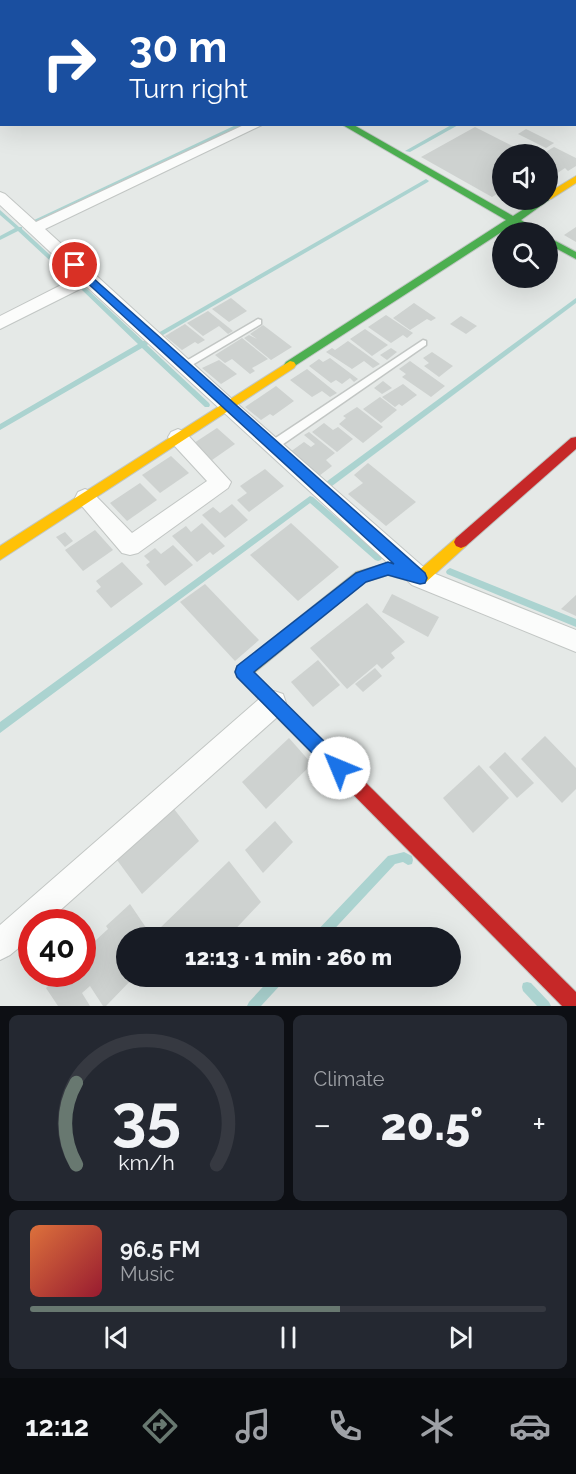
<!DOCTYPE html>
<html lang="en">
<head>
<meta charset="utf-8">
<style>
  body { margin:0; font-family:Raleway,sans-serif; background:#242831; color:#f1f3f6; height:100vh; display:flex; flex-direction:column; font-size:22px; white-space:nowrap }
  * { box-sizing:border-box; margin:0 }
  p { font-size:20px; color:#9ea1a6 }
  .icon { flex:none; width:33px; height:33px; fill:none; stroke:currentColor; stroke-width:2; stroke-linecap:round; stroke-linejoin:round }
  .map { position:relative; height:1006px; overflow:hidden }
  .details { display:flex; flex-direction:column; gap:9px; padding:9px; background:#0d0f14; flex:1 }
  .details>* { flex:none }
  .banner { position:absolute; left:0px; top:0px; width:576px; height:126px; box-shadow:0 6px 24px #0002; background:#1a4fa0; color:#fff; overflow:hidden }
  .buttons { position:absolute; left:492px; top:144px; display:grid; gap:12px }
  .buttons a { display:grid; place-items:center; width:66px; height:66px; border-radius:50%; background:#171b24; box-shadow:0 6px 24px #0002; font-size:30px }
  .speed { position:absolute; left:18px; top:909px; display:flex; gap:12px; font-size:30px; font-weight:700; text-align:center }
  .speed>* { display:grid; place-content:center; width:78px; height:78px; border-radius:50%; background:#171b24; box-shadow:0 6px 24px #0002; line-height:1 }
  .speed .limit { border:9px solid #d22; background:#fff; color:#111 }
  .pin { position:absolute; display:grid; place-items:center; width:51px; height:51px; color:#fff; margin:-26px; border:3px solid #fff; border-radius:50%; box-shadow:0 2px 6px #0007 }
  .me { position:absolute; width:66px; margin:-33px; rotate:315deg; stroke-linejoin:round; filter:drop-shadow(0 0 4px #0008) }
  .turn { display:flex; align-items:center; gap:21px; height:126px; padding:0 30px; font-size:27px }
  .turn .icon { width:78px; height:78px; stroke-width:2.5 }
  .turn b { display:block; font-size:42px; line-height:51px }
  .big { font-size:45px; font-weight:800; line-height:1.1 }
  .details .widget { flex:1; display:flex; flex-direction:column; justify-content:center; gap:9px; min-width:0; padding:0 21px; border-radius:9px; background:#242831 }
  .details .dial { align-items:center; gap:0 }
  .dial svg { height:156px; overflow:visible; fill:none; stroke:#363941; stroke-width:7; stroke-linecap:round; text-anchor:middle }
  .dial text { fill:#f1f3f6; stroke:none }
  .song { display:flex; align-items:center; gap:18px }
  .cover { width:72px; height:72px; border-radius:9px; background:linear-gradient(135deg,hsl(20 70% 55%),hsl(350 70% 35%)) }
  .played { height:6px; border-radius:3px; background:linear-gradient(90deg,#687870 60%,#363941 60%) }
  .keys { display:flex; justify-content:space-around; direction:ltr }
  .heat { display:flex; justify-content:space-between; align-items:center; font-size:33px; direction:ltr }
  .details .tiles { flex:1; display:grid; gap:9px; grid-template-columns:1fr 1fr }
  .widget:last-child { grid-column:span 2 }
  .trip { position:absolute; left:116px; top:927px; width:345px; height:60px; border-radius:30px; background:#171b24; box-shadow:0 6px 24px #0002; font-weight:800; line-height:60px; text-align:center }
  .tab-bar { display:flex; height:96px; justify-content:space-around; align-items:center; background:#090b0e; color:#9ea1a6 }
  .tab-bar .icon { width:42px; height:42px }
  .tab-bar .on { color:#687870 }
  .tab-bar b { font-size:27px; color:#f1f3f6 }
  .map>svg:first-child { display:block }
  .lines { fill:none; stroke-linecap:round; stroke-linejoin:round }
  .stream { fill:#abd3d0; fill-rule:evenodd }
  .building { fill:#ced2d0 }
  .lane-casing { stroke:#c2c6c4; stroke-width:3 }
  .street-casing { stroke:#c2c6c4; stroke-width:2 }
  .fast-casing { stroke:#c1c7c4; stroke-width:2 }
  .slow-casing { stroke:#c1c7c4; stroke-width:2 }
  .jam-casing { stroke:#c1c7c4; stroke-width:2 }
  .lane { fill:#fbfcfb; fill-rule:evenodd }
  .street { fill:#fbfcfb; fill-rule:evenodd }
  .fast { fill:#4caf50; fill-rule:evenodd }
  .slow { fill:#ffc107; fill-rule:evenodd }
  .jam { fill:#c62828; fill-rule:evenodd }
  .route { fill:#1a73e8; stroke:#114b97; stroke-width:1.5 }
</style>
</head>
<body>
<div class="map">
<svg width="576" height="1006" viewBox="0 0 576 1006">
  <rect width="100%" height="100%" fill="#e5e9e7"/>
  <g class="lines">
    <g class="stream">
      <polygon points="104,0 110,0 108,2 101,2"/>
      <polygon points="498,0 503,0 506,2 500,2"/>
      <rect x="0" y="36" width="2" height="3"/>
      <rect x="574" y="59" width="2" height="3"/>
      <polygon points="238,124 245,124 37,222 33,222 32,221"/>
      <polygon points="453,124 460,124 410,152 405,151"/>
      <polygon points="426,179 429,181 428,182 163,335 159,335 158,333"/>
      <polygon points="0,210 19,227 22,227 22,229 76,279 76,281 72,281 18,231 0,240 0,236 15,228 0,215"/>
      <polygon points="84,287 86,288 143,341 147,340 149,340 150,342 147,345 209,403 210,405 209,407 205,407 142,348 0,430 0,424 138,344 82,290 82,288"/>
      <polygon points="576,298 576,303 332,486 326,486 325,484 326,482"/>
      <polygon points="310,496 313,497 381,556 382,558 381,560 378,561 375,560 310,503 0,733 0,722"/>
      <polygon points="450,568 576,619 576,627 447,574 446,572 447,570"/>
      <polygon points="404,852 412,856 413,860 412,864 408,865 403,862 395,864 326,938 313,938 314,934 388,856"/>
      <polygon points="273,976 286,976 285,980 261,1006 247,1006 249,1002"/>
      <polygon points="527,982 531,983 549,1002 551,1006 537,1006 523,991 522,987 523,983"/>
    </g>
  </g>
  <g class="building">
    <polygon points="475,127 528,154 502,154 502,171 496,175 502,178 502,191 492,197 421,157"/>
    <polygon points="526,129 554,143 546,148 518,134"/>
    <polygon points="554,147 576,158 576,166 568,171 565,168 550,178 548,176 548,154 542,154"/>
    <polygon points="576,227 576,242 564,235"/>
    <polygon points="231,298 247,311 229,322 212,309"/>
    <polygon points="414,303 436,318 431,321 427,319 410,330 393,318"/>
    <polygon points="208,311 233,331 228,334 219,326 203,336 187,323"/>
    <polygon points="386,315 413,333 407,338 403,335 391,343 368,327"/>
    <polygon points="461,316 477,326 466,334 450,324"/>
    <polygon points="185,324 205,340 198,344 195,342 182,350 165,336"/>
    <polygon points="263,325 292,347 271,360 244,338 249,335 257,339 250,334"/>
    <polygon points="365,329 388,345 372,356 350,339"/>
    <polygon points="242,338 268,359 252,368 255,371 250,374 232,359 225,363 215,355"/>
    <polygon points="348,341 380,364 373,368 364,361 352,369 326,352 332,348 335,350"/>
    <polygon points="391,348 397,352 387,360 380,355"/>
    <polygon points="432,352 453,366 439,377 424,366 429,363 423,358"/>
    <polygon points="330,358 358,379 354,382 350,378 342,384 336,380 331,383 309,366 319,359 323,362"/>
    <polygon points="219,360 237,374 221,384 202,368"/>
    <polygon points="410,361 445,386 431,397 402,377 406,374 399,369"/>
    <polygon points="307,369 328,386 337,393 330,397 322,391 312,397 290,380"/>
    <polygon points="383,381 392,388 382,394 374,388"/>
    <polygon points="403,384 417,395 402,406 399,404 395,407 382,397"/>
    <polygon points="276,386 294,401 273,416 270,414 261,420 245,407"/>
    <polygon points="380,397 397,410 381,423 363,409"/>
    <polygon points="357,407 383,427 363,443 339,424 346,418 343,416"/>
    <polygon points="324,423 333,430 338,427 353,439 337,452 312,432"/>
    <polygon points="217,428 235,444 212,460 194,443"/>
    <polygon points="309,432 335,453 326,460 332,466 319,476 290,452 304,442 311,447 315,444 304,435"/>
    <polygon points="171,456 189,473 160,493 142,475"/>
    <polygon points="368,463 416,502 386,526 348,494 363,483 354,475"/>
    <polygon points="265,469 284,486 249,512 237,500 247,493 240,486"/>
    <polygon points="140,483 157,500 127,521 110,503"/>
    <polygon points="232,504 248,520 225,538 202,515 213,507 220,513"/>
    <polygon points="202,523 225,546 213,555 210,552 197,562 172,536 186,526 191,532"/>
    <polygon points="291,523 339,567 298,601 250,555"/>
    <polygon points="95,530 113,550 83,571 65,550"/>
    <polygon points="65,532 73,541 65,547 56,537"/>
    <polygon points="173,545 193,565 165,586 146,565 150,562 144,556 155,548 161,554"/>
    <polygon points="122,562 143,584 111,608 96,591 101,587 96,581"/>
    <polygon points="205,584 259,640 235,661 180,602"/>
    <polygon points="392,594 439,617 428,637 382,612"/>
    <polygon points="576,595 576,616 561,609"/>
    <polygon points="367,603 405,642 391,653 395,658 382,669 377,664 347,689 310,648"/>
    <polygon points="318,660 340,685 313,707 291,682"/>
    <polygon points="375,668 382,676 363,692 355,684"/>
    <polygon points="545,736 576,768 576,789 562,803 521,759"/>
    <polygon points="289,738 312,764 266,809 242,782"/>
    <polygon points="505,752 534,783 517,798 489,767"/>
    <polygon points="479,765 509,798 473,833 443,798"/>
    <polygon points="174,809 199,841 142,894 117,860"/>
    <polygon points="275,821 293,842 263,873 245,850"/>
    <polygon points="229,861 261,902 228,937 223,930 216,938 167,938 160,928"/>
    <polygon points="130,904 153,938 126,938 126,976 135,976 106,1006 103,1006 90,986 82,993 90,1006 58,1006 46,988 61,974 82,974 82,953 108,929 106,926"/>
  </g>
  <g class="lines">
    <g class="lane-casing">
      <g id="lane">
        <polygon points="258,319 261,320 261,324 187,368 181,368 179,366 181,364"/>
        <polygon points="423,340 426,341 426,345 276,449 268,449 267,446 268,443"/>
      </g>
    </g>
    <g class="street-casing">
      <g id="street">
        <polygon points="270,0 283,0 269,2"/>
        <polygon points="507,0 521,0 522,2 508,2"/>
        <polygon points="574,22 576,22 576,30 574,29"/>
        <polygon points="2,103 2,112 0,112 0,104"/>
        <polygon points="246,124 264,124 45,229 233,400 428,571 576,630 576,652 412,585 86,286 0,329 0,316 77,277 0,205 0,192 5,194 36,222"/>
        <polygon points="178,429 185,432 231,482 228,488 138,553 130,555 122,553 75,498 78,492 85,489 92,492 132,533 207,481 171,442 168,437 171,432"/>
        <polygon points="274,691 283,694 286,703 283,712 47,922 32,922 32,937 10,955 0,960 0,925 265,694"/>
      </g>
    </g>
    <g class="fast-casing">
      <g id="fast">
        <polygon points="341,124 352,124 513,216 538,200 548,198 549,200 521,220 540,232 528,232 514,224 290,369 286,368 284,365 286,362 506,220"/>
        <polygon points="548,237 576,252 576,259 548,244"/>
      </g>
    </g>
    <g class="slow-casing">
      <g id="slow">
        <polygon points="123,0 131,0 132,2 124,2"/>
        <polygon points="576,176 576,183 551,199 546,200 548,193"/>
        <polygon points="290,361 294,362 296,365 294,368 0,560 0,546"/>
        <polygon points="461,536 466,538 468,542 466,546 425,583 420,584 388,575 365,582 254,673 334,751 336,757 334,763 328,765 322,763 237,677 235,672 237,667 356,572 388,563 418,571 456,538"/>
      </g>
    </g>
    <g class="jam-casing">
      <g id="jam">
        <polygon points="576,437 576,449 466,546 461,548 456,546 454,542 456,538 571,438"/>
        <polygon points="328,749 334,751 576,992 576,1006 562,1006 322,763 320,757 322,751"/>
      </g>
    </g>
    <use href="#lane" class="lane"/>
    <use href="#street" class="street"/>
    <use href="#fast" class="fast"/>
    <use href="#slow" class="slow"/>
    <use href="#jam" class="jam"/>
  </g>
  <polygon class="route" points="75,262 425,573 427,578 425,583 420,584 388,575 366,582 254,672 345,762 348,768 345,774 339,777 333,774 237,677 235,672 237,666 356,573 388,562 394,564 71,268 71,263"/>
</svg>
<div class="buttons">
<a><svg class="icon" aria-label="sound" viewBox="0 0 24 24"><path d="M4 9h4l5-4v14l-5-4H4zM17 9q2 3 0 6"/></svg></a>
<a><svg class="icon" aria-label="search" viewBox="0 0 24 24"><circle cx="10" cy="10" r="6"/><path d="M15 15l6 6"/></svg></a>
</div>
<div class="speed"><div class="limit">40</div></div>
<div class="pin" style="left:75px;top:265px;background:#d93025"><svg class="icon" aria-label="arrive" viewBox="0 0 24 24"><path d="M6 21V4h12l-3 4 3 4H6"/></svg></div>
<svg class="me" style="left:339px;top:768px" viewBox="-20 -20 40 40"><circle r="19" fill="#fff"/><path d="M0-13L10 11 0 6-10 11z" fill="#1a73e8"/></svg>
<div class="trip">12:13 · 1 min · 260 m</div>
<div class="banner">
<div class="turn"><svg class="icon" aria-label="right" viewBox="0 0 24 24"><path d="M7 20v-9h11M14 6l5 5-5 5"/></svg><div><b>30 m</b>Turn right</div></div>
</div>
</div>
<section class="details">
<div class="tiles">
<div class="widget dial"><svg viewBox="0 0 100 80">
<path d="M14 69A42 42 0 1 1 86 69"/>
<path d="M14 69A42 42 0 0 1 14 27" stroke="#687870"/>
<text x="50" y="56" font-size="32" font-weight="700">35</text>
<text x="50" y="72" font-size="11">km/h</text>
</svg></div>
<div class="widget"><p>Climate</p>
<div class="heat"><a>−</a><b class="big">20.5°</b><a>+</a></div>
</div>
<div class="widget">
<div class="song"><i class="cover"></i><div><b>96.5 FM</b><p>Music</p></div></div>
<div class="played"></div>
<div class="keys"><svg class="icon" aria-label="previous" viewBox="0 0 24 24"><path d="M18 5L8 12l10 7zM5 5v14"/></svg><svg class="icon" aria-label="pause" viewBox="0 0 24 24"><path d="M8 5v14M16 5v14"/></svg><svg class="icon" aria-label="next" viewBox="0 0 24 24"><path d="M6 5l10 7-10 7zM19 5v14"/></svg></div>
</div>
</div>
</section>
<nav class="tab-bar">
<b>12:12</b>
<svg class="icon on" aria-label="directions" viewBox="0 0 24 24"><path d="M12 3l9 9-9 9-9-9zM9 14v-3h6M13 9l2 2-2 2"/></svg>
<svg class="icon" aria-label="music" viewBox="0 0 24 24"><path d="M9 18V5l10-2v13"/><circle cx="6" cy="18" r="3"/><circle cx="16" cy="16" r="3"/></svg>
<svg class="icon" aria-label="phone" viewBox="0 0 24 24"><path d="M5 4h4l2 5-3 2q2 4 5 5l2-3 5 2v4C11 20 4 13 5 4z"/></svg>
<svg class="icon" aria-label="climate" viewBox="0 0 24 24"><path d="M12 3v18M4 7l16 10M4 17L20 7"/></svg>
<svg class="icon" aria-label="car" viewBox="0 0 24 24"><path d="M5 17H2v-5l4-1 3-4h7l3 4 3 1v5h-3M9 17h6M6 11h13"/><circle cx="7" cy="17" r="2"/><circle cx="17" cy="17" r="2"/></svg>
</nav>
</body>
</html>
